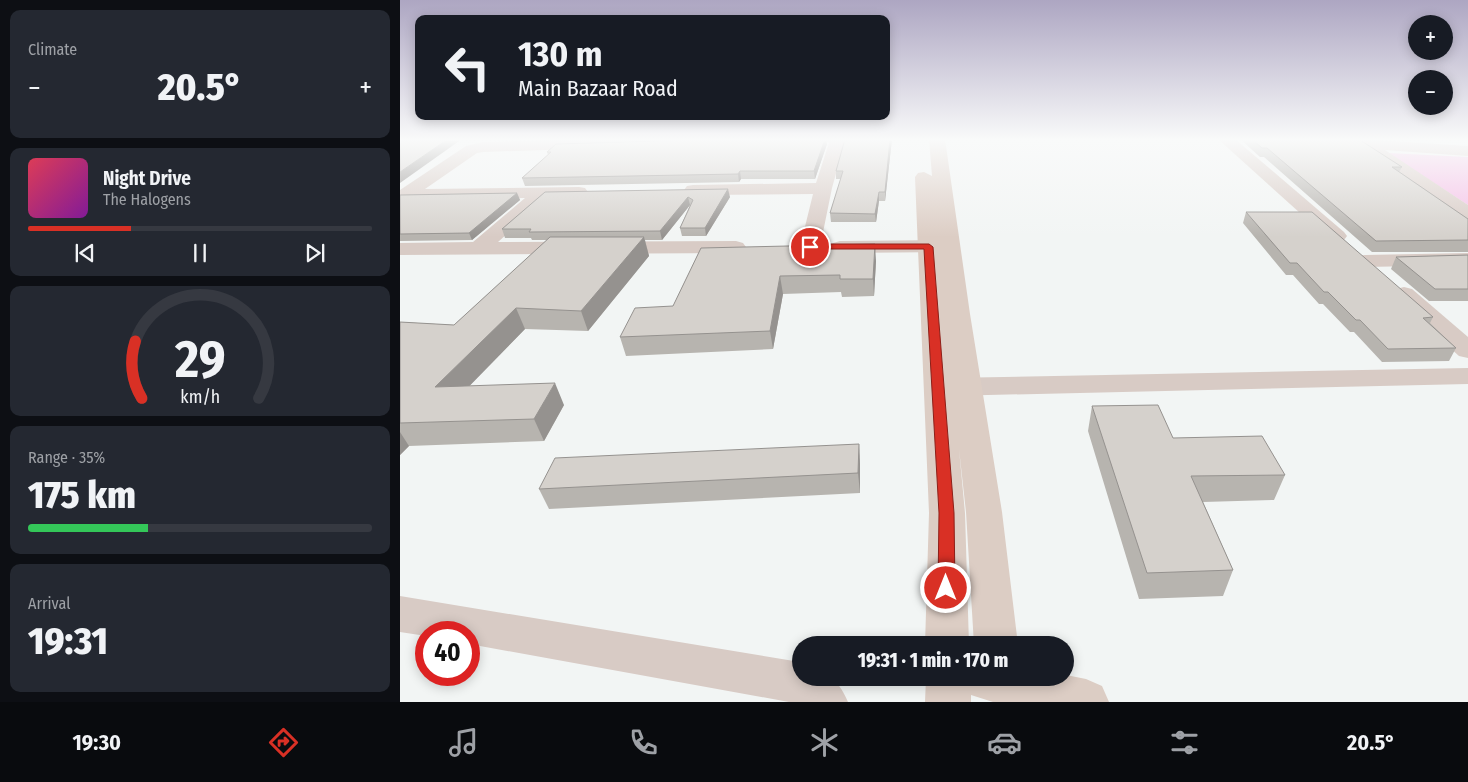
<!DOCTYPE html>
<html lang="en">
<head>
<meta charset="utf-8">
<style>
  body { margin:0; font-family:"Fira Sans Condensed",sans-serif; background:#242831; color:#f1f3f6; height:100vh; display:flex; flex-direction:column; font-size:19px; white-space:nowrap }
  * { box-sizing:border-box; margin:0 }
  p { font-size:16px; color:#9ea1a6 }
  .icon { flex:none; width:28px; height:28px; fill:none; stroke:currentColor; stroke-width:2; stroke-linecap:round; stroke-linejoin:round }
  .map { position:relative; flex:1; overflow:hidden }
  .panel { display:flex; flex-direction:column; gap:10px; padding:10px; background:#0d0f14; width:400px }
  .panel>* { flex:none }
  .banner { position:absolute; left:15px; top:15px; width:475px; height:105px; border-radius:10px; box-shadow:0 2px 12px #0003; background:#171b24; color:#f1f3f6; overflow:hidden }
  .tools { position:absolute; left:1008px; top:15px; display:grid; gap:10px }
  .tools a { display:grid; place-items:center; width:45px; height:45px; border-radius:50%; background:#171b24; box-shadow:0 2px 12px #0003; font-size:25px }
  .speed { position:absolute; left:15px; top:621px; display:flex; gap:10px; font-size:25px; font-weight:700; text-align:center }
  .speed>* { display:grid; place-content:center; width:65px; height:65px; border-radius:50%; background:#171b24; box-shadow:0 2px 12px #0003; line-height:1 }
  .speed .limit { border:8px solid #d22; background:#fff; color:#111 }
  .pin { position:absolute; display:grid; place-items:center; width:42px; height:42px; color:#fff; margin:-21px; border:2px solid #fff; border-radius:50%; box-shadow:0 1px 5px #0007 }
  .me { position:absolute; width:55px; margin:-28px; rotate:0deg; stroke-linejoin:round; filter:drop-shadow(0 0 4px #0008) }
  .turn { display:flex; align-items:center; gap:18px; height:105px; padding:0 20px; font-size:22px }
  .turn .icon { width:65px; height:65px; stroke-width:2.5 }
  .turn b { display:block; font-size:35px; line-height:42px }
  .big { font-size:38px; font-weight:800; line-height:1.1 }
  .panel .widget { flex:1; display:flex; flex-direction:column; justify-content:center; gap:8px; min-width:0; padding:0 18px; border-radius:10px; background:#242831 }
  .panel .dial { align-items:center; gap:0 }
  .dial svg { height:130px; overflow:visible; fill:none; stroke:#363941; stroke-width:7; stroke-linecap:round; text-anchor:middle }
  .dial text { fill:#f1f3f6; stroke:none }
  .song { display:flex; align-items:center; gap:15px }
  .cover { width:60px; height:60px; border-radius:8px; background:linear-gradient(135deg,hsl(350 70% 55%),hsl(290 70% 35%)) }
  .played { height:5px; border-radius:2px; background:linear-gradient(90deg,#d93025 30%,#363941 30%) }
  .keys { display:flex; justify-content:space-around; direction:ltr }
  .heat { display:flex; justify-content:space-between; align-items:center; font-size:28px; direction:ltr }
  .charge { height:8px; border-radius:4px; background:linear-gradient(90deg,#34c759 35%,#363941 0) }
  .trip { position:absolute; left:392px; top:636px; width:282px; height:50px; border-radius:25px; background:#171b24; box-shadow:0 2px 12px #0003; font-weight:800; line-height:50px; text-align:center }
  .tab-bar { display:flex; height:80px; justify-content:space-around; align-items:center; background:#090b0e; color:#9ea1a6 }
  .tab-bar .icon { width:35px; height:35px }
  .tab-bar .selected { color:#d93025 }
  .tab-bar b { font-size:22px; color:#f1f3f6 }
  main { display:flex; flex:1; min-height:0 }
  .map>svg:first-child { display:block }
  .green { fill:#f5bfe7 }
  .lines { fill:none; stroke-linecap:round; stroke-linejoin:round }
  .street { fill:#d8cbc5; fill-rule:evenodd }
  .secondary { fill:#dccdc4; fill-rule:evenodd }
  .wall { fill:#b7b4af }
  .shaded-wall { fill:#95928f }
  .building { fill:#d5d1cc; stroke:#95928f }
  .route { fill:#d93025; stroke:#8d1f18 }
</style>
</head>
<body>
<main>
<section class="panel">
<div class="widget"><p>Climate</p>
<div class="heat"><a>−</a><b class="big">20.5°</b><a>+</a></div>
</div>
<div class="widget">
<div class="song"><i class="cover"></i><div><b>Night Drive</b><p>The Halogens</p></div></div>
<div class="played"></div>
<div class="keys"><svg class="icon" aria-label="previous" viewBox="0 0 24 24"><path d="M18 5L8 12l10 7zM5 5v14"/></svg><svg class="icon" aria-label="pause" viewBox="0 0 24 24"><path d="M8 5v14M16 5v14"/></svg><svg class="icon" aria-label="next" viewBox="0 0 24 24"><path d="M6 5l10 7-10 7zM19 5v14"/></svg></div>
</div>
<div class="widget dial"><svg viewBox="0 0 100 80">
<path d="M14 69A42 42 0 1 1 86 69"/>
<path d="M14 69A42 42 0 0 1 10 34" stroke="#d93025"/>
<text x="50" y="56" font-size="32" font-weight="700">29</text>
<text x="50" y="72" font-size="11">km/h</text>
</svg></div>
<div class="widget"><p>Range · 35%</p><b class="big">175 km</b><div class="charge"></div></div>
<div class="widget"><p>Arrival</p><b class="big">19:31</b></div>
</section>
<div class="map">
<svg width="1068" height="702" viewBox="0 0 1068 702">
  <rect width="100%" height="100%" fill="#f2f5f4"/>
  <polygon class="green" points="988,153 1068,157 1068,205"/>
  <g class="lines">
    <g class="street">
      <polygon points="183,139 269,139 271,141 268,144 263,146 83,152 77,153 25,189 179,187 185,188 188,192 185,196 147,198 98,242 336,241 343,243 346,247 343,251 336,253 0,255 0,243 73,242 125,198 0,200 0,190 66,146 83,142"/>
      <polygon points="423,139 443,139 445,141 432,188 420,247 417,251 410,253 403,251 400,247 413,194 293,195 287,194 284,190 287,186 293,185 416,183 429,143"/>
      <polygon points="818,139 835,139 944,232 947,236 944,240 937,242 930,240"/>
      <polygon points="886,139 962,139 1068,146 1068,156 985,150 1068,205 1068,219 1061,217 963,148 894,144 889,142"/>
      <polygon points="550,240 557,242 560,246 557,250 550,252 440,253 433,251 430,247 433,243 440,241"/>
      <polygon points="1068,253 1068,265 965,267 957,266 954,261 957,256 965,255"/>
      <polygon points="1004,287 1012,289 1068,337 1068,358 1059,356 996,299 992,294 996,289"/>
      <polygon points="1068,368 1068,384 547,396 537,393 533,387 537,381 547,378"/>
      <path d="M 0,596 L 400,662 L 401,678 C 429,678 436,674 448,702 L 389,702 L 69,644 L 69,632 L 26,632 L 26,636 L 0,632 Z"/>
    </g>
    <g class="secondary">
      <polygon points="529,139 545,139 570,314 602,512 618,645 574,645 566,512 559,449 565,513 569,645 525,645 529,513 515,177 518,173 524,172 532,176"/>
      <polygon points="666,675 686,679 702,686 709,702 593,702 571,695 571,702 525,702 526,678 666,678"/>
    </g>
  </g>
  <g class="wall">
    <polygon points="445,139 492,139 485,201 479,201 476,222 431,222 430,213 441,179 436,179 436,171"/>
    <polygon points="840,139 938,139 1002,167 999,172 1068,219 1068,252 972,252 864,157 860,157"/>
    <polygon points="427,144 415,179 341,179 339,182 125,186 122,178 148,155 147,152"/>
    <polygon points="145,192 330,197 306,236 282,236 280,228 290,205 262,240 245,240 249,256 188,331 125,329 69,386 164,405 144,441 9,446 0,455 0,322 54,325 147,240 132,240 131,238 105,238 102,229"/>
    <polygon points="117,193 120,200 72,240 0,241 0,195"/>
    <polygon points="846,212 1033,317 1030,323 1056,348 1049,361 982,362 954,332 950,332 923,304 919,304 893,275 886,275 843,223"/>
    <polygon points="301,248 476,261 474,296 442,297 441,292 383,294 373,349 226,356 220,337 273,306"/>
    <polygon points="1068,255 1068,301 1029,301 991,269 996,257"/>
    <polygon points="692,406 773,438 885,475 874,500 803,502 833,570 823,596 739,599 688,431"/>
    <polygon points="459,444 460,464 460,493 149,509 139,489"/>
  </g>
  <g class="shaded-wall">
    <polygon points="48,139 62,139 0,183 0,172"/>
    <polygon points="425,139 426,139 427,144 415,179 414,171"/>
    <polygon points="490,139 492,139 485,201 485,192"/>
    <polygon points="340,171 341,179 339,182 338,174"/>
    <polygon points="328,189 330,197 306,236 305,228"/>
    <polygon points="479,192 479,201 476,222 475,214"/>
    <polygon points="117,193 120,200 72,240 69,233"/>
    <polygon points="288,197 290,205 262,240 260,231"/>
    <polygon points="244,237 249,256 188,331 181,311"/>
    <polygon points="475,244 476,261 474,296 473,279"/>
    <polygon points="380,276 383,294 373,349 370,331"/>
    <polygon points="116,308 125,329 47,409 35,387"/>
    <polygon points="155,383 164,405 144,441 134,419"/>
    <polygon points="0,432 9,446 0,455"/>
    <polygon points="459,444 460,464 460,493 458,473"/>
  </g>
  <g class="building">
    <polygon points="0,139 48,139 0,172"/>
    <polygon points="325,139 425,139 414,171 340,171 338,174 122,178 151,152 147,152 156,144"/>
    <polygon points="445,139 490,139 485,192 479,192 475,214 430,213 443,171 436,171"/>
    <polygon points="852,139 938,139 960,140 1002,167 992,167 1068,219 1068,240 976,241 867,148 862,148"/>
    <polygon points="328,189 305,228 280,228 293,200 288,197 260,231 129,232 131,229 102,229 145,192"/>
    <polygon points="117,193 69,233 0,234 0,195"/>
    <polygon points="846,212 912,212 1033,317 1023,318 1056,348 988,349 960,320 956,320 928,292 924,292 897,263 890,263"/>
    <polygon points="150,237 244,237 181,311 116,308 35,387 155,383 134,419 0,423 0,322 54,325"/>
    <polygon points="475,244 473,279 440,279 440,275 380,276 370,331 220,337 235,308 273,306 301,248"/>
    <polygon points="1068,255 1068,289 1035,289 996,257"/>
    <polygon points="758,405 773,438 862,436 885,475 791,476 833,570 747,573 692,406"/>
    <polygon points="459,444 458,473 139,489 155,458"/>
  </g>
  <linearGradient id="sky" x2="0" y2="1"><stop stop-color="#ada6c2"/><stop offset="0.59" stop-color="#f9fafa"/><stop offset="1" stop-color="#f9fafa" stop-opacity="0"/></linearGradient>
  <rect width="1068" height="237" fill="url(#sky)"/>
  <polygon class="route" points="410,244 529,244 533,247 554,513 555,588 552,593 546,595 541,593 538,588 539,513 524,249 407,249 405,247"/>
</svg>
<div class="tools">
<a>+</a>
<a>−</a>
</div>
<div class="speed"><div class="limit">40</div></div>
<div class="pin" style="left:410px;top:247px;background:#d93025"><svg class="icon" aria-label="arrive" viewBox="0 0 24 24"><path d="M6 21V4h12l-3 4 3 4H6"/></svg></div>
<svg class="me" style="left:546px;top:588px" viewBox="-20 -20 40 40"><circle r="17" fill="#d93025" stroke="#fff" stroke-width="3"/><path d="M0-11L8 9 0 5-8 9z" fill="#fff"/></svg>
<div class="trip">19:31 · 1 min · 170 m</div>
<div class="banner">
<div class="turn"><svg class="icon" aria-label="left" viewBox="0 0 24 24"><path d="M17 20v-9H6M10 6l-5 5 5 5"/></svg><div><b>130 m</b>Main Bazaar Road</div></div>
</div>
</div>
</main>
<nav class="tab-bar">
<b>19:30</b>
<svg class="icon selected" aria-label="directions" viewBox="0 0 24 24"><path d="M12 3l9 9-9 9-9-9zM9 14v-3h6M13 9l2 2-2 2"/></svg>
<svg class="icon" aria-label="music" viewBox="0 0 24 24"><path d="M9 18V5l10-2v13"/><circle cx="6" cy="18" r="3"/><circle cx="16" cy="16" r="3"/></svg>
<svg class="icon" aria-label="phone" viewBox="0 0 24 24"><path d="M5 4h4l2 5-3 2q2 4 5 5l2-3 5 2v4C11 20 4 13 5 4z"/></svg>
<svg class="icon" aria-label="climate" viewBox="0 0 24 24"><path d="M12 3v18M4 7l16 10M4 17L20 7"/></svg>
<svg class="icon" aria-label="car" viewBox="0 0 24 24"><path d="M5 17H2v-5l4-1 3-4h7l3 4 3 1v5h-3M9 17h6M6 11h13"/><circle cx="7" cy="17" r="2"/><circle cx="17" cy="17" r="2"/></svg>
<svg class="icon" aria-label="filters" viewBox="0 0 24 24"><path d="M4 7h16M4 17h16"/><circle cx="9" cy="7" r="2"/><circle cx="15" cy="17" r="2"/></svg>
<b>20.5°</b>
</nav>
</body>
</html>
